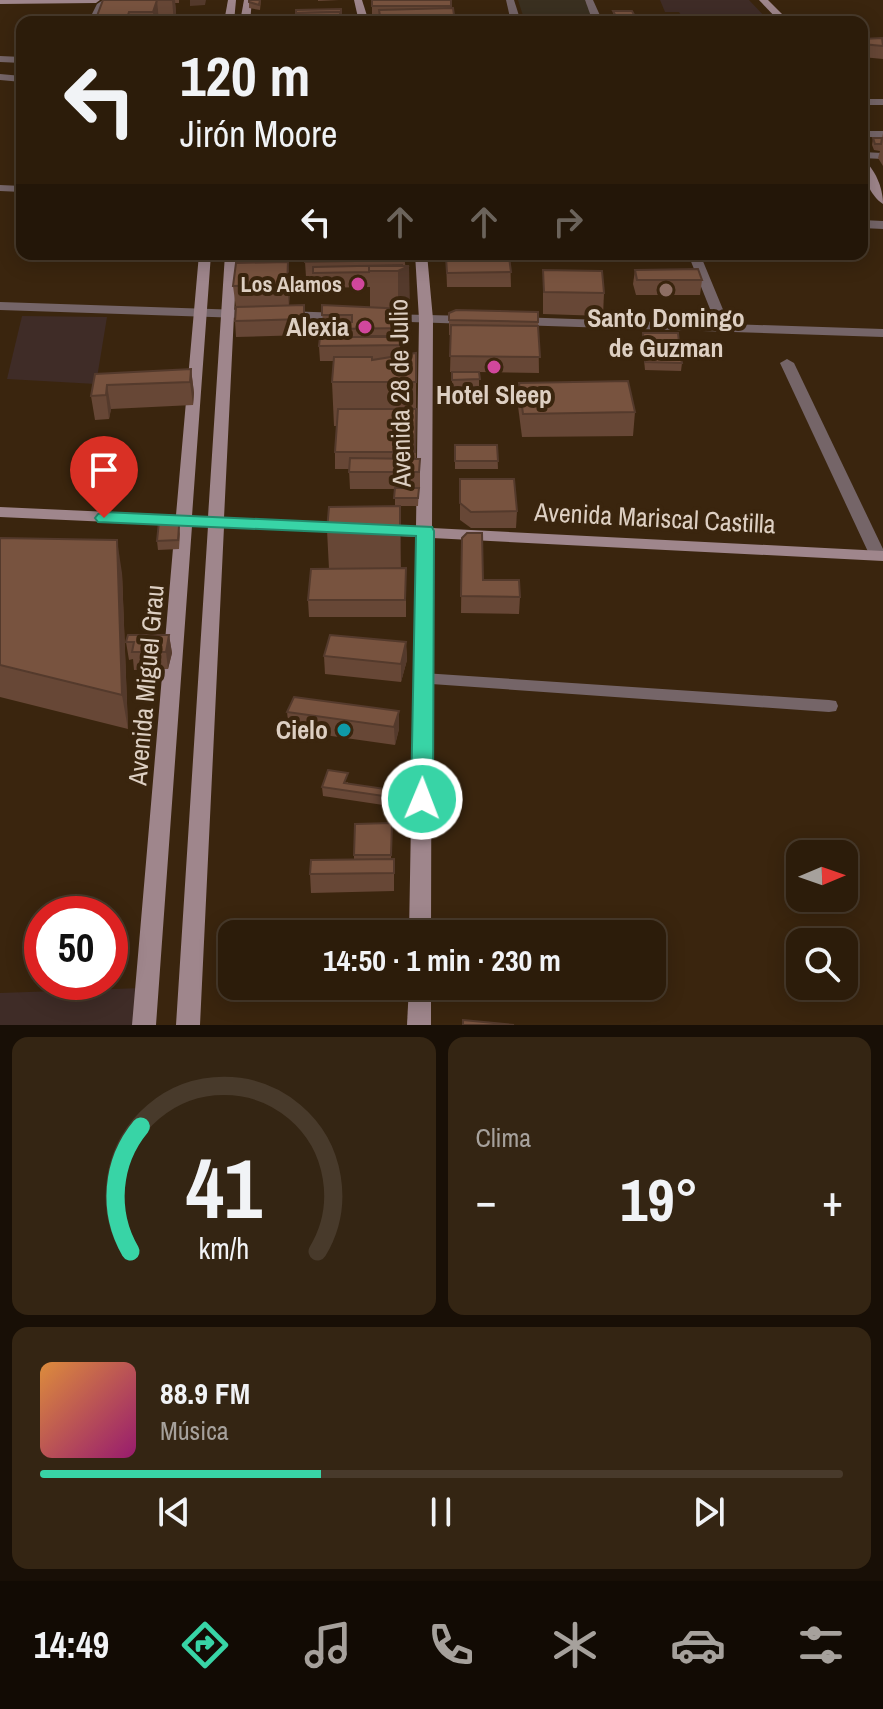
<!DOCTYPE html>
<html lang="es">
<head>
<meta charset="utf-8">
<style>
  body { margin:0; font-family:"Archivo Narrow",sans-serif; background:#342513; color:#f1f3f6; height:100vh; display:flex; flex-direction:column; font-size:30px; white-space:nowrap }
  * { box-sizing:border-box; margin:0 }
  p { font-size:26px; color:#a6a19c }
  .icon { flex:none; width:44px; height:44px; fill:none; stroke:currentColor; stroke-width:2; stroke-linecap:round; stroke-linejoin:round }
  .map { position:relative; height:1025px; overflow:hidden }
  .panel { display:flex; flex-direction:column; gap:12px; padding:12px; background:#180f06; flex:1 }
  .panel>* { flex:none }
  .hud { position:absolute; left:16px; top:16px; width:852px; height:244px; border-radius:16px; box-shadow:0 4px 20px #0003,0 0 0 2px #483a2b; background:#2c1c0a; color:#f1f3f6; overflow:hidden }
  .needle { width:52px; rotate:88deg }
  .buttons { position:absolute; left:786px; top:840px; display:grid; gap:16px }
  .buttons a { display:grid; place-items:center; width:72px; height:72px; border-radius:16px; background:#2c1c0a; box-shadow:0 4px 20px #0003,0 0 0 2px #483a2b; font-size:40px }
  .speed { position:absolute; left:24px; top:896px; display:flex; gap:16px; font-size:40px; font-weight:700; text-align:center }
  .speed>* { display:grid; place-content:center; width:104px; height:104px; border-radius:50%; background:#2c1c0a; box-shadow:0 4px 20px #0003,0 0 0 2px #483a2b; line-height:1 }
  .speed .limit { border:12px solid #d22; background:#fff; color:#111 }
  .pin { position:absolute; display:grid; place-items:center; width:68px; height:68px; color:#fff; margin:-82px -34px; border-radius:50% 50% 50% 0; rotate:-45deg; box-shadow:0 0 8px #0007 }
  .pin .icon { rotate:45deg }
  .me { position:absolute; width:88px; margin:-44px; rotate:1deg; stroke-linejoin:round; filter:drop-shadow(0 0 6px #0008) }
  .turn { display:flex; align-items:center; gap:28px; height:168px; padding:0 32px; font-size:36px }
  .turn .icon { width:104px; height:104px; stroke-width:2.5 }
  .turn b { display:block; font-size:56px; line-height:68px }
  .lanes { display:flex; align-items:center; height:76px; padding:0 32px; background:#0003; justify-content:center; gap:40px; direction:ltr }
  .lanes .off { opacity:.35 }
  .big { font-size:60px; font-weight:700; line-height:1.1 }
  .panel .tile { flex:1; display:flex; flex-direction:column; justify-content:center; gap:12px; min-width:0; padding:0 28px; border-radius:16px; background:#342513 }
  .panel .dial { align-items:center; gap:0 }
  .dial svg { height:208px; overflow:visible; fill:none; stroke:#483a2b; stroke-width:7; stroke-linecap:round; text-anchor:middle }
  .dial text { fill:#f1f3f6; stroke:none }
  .song { display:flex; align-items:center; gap:24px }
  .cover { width:96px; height:96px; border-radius:12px; background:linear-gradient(135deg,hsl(30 70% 55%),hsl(320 70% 35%)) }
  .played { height:8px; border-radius:4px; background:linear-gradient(90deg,#38d4a6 35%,#483a2b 35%) }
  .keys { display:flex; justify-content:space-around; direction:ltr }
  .heat { display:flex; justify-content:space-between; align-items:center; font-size:44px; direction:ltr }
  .panel .tiles { flex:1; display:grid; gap:12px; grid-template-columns:1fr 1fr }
  .tile:last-child { grid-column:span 2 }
  .trip { position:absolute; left:218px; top:920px; width:448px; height:80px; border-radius:16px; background:#2c1c0a; box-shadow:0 4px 20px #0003,0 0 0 2px #483a2b; font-weight:700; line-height:80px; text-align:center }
  .menu { display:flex; height:128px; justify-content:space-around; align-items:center; background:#120b04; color:#a6a19c }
  .menu .icon { width:56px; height:56px }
  .menu .current { color:#38d4a6 }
  .menu b { font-size:36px; color:#f1f3f6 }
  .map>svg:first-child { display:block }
  .commercial { fill:#3a3020 }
  .education { fill:#3f2c27 }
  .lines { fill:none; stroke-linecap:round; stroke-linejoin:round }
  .street { fill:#756568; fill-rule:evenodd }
  .secondary { fill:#9f868c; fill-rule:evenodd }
  .wall { fill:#674736 }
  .shaded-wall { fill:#543a2c }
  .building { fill:#78533f; stroke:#543a2c; stroke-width:2 }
  .route { fill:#38d4a6; stroke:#248a6c; stroke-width:2 }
  .hotel-dot { fill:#d1479c; stroke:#3a250e; stroke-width:3 }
  .education-dot { fill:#8d6e63; stroke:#3a250e; stroke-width:3 }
  .culture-dot { fill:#0f9aa8; stroke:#3a250e; stroke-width:3 }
  .labels { text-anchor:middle; stroke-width:8; stroke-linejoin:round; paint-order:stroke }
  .far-poi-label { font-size:22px; font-weight:bold; fill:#ddcfc2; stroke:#3a250e; text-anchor:end }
  .poi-label { font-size:26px; font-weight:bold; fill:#ddcfc2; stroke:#3a250e }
  .street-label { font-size:26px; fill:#ddcfc2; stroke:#3a250e }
</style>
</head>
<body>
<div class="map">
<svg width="883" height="1025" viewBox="0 0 883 1025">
  <rect width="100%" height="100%" fill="#3a250e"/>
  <polygon class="commercial" points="518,0 585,0 595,22 525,22"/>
  <g class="education">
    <polygon points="660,0 749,0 770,22 685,22 679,12 665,12"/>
    <polygon points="22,316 107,317 96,384 7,379"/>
    <polygon points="142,988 137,1025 0,1025 0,993"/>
  </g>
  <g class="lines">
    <g class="street">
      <polygon points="103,0 114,0 105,6 98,22 88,22 97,4"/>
      <polygon points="506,0 514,0 521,22 511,22"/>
      <polygon points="585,0 593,0 603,22 593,22"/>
      <polygon points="0,56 22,57 22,63 0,62"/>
      <polygon points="0,74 22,76 22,82 0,80"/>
      <rect x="862" y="99" width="21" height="6"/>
      <rect x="862" y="131" width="21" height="6"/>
      <polygon points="862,152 883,153 883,159 862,158"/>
      <polygon points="0,185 22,186 22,192 0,191"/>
      <polygon points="862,220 883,221 883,229 862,228"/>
      <polygon points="688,254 700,254 729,324 883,329 883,337 517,325 510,321 517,317 716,324"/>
      <polygon points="0,302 242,310 249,314 242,318 0,310"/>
      <polygon points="285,311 342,313 349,317 342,321 280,318 280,312"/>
      <polygon points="385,314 470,316 477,320 470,324 380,321 378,318"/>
      <polygon points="787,359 794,363 883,549 883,560 872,560 870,556 780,363"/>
      <polygon points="423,673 829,700 836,701 838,706 836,711 829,712 417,683 414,679 417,675"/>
    </g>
    <g class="secondary">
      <polygon points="0,0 100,0 96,3 0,4"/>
      <polygon points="228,0 236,0 234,22 224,22"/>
      <polygon points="244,0 252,0 250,22 240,22"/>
      <polygon points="354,0 362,0 369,22 359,22"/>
      <polygon points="759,0 768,0 790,22 780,22"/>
      <path d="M 862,159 C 875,168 883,188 883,204 C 870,196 862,175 862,159 Z"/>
      <polygon points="199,254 211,254 192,516 208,517 225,254 237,254 224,518 346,523 354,528 346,533 224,527 200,1025 176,1025 208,526 192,526 156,1025 132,1025 175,525 0,517 0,507 176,515"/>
      <polygon points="415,254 427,254 433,319 432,528 883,551 883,561 432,538 431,934 409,934 416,537 381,535 373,530 381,525 416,527 419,319"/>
      <polygon points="409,986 431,986 431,1025 407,1025"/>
    </g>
  </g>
  <g class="wall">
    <polygon points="103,0 179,0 179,3 175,3 176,12 174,22 98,22 97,16"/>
    <polygon points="249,0 261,0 260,10 249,8"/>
    <polygon points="318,0 339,0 318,1"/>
    <polygon points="372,0 451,0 451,8 454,15 454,22 372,22"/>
    <polygon points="613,11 638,22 613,22"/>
    <polygon points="296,13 341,22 295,22"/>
    <polygon points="862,39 883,39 883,59 862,57"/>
    <polygon points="883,133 883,166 878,158 880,151 874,150 872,145 873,138 882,138"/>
    <polygon points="404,254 410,307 405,309 406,355 416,353 416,458 420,459 420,489 419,489 418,506 395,506 395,489 350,489 349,469 335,469 335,452 337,426 334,426 332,382 334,361 320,361 319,346 329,337 329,330 323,330 322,305 370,307 370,287 314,288 313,277 306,277 305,262"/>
    <polygon points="445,254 510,254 511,287 447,287 446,261 445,261"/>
    <polygon points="543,270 604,293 603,316 543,314"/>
    <polygon points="635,270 702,280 700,295 636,295 633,284"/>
    <polygon points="290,284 289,306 304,305 305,335 236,337 235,321 236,308 233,286"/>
    <polygon points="538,312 539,373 479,372 479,387 482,387 482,405 455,404 455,388 452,388 452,380 455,372 450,372 451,335 449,335 449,320"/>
    <polygon points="643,333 680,352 682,363 681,371 645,370 642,340"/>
    <polygon points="191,369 194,393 193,405 111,409 109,419 95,420 91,396 95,374"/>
    <polygon points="519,383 635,412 633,436 522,437 518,406"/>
    <polygon points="455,445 497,445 498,469 455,469"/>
    <polygon points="460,479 517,511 516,528 471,528 460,520"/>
    <polygon points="400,506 401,569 406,568 406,617 309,617 308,600 329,569 327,530"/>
    <polygon points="179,526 180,534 179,549 158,550 157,541"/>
    <polygon points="0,538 122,573 128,729 0,697"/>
    <polygon points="462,538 483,580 520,597 519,614 461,613"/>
    <polygon points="169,635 172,653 168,669 134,670 133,659 129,660 126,642"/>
    <polygon points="406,642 407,660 401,682 325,674 324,656"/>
    <polygon points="399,711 399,729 395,745 289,730 287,712"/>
    <polygon points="348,782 348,784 392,790 392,799 390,806 323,796 322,787"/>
    <polygon points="392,823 391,859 394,859 394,891 311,893 310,874 354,860 354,855"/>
    <polygon points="319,986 391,986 391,993 319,994"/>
  </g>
  <g class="shaded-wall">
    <polygon points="157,0 159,22 154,22 153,12"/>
    <polygon points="172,0 175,0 176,12 174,22"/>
    <polygon points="190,0 206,0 205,5 190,6"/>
    <polygon points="288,262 290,284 289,307 287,285"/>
    <polygon points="409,266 410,307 398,311 398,271"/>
    <polygon points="191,369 194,393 193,405 190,382"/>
    <polygon points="107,385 111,409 109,419 106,395"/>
    <polygon points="400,506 401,540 401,576 400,529"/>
    <polygon points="117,540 122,573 128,729 122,695"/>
    <polygon points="169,635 172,653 168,669 166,652"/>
    <polygon points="406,642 407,660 401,682 401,664"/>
    <polygon points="399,711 399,729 395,745 394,727"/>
  </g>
  <g class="building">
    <polygon points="103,0 172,0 157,0 153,12 129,12 128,15 97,16"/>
    <polygon points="249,0 260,0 259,5 249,2"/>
    <rect x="372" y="0" width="79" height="6"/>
    <polygon points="453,8 454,15 380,16 379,10"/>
    <polygon points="341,9 341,16 340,12 296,13 296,10"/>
    <polygon points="613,11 632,11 638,22 619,22"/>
    <polygon points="340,12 340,16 319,17 318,19 295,20 296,13"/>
    <polygon points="341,16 340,22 318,22 319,17"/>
    <polygon points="424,19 424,22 382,22 379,20"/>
    <polygon points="882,38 883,46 862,44 862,39"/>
    <polygon points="873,138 882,138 881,144 875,144"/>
    <polygon points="404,254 404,260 305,262 305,255"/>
    <polygon points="446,257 509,257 511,272 447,273"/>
    <polygon points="288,262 287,285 233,286 236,263"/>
    <polygon points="402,265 402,266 369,266 369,272 313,273 313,267"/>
    <polygon points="369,266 409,266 398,271 369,271"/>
    <polygon points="698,269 702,280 637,280 635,270"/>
    <polygon points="543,270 602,271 604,293 544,292"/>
    <polygon points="304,305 304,319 235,321 236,307"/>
    <polygon points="322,305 406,309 406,328 329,329 330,322 352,322 352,315 322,315"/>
    <polygon points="456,310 538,312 538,322 449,320 449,313"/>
    <polygon points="451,325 538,326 540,357 450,356"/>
    <polygon points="643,333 678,333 680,352 645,351"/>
    <polygon points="369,336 406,336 406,344 406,337"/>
    <polygon points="320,337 406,337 406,345 319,346"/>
    <polygon points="416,353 416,382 332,382 334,357 372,357 372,360"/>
    <polygon points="644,353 680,354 682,363 645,362"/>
    <polygon points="191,369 190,382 107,385 106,395 91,396 95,374"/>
    <polygon points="452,372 479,372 480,379 452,380"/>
    <polygon points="628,381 635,412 523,414 519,383"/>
    <polygon points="455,387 482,387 482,397 455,396"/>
    <polygon points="338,409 416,409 415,452 335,452"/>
    <polygon points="455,445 497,445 498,461 455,461"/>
    <polygon points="350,458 420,459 419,472 349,472"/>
    <polygon points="460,479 514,479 517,511 471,512 460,503"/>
    <polygon points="395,488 419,488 418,498 394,498"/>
    <polygon points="400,506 400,529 327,530 329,507"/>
    <polygon points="175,521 179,526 178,540 157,541 159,522"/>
    <polygon points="467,533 482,533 483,580 519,580 520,597 461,596 462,538"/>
    <polygon points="0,538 117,540 122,695 0,665"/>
    <polygon points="406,568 405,600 308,600 311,569"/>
    <polygon points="128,635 169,635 166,652 132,652 134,642 126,642"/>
    <polygon points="330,635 406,642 401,664 324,656"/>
    <polygon points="294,697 399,711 394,727 287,712"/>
    <polygon points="328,770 348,773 344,783 392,790 390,797 322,787"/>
    <polygon points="392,823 391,855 354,855 355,824"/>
    <polygon points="394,859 394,873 310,874 311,860"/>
    <rect x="321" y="931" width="71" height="3"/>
    <polygon points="463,1020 514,1025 463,1025"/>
  </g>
  <polygon class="route" points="104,512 432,527 434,531 433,799 430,805 422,808 414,805 411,799 416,536 98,522 95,518 98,514"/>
  <g class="hotel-dot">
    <circle cx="358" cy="284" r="8"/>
    <circle cx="365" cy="327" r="8"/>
    <circle cx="494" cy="367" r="8"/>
  </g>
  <circle class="education-dot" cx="666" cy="290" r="8"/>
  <circle class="culture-dot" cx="344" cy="730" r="8"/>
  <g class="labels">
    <g class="far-poi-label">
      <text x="342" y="292">Los Alamos</text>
    </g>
    <g class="poi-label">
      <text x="666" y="327">Santo Domingo<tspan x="666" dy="30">de Guzman</tspan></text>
      <text x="349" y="336" text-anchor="end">Alexia</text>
      <text x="494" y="404">Hotel Sleep</text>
      <text x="328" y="739" text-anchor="end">Cielo</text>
    </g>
    <g class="street-label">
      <text transform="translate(400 393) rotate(-91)" y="9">Avenida 28 de Julio</text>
      <text transform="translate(655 518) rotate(3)" y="9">Avenida Mariscal Castilla</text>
      <text transform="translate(146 685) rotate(-85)" y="9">Avenida Miguel Grau</text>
    </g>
  </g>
</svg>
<div class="buttons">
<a><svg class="needle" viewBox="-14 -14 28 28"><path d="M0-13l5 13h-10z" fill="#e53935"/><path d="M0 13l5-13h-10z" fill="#a6a19c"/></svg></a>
<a><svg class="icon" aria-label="search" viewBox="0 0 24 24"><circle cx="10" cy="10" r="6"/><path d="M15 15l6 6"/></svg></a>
</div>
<div class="speed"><div class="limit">50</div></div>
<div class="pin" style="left:104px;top:518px;background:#d93025"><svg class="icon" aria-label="arrive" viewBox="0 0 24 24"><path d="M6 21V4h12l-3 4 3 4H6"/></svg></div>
<svg class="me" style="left:422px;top:799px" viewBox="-20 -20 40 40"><circle r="17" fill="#38d4a6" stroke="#fff" stroke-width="3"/><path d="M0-11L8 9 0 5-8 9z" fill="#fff"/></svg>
<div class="trip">14:50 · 1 min · 230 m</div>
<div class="hud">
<div class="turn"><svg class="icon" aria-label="left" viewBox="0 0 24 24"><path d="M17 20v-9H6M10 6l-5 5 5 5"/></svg><div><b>120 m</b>Jirón Moore</div></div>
<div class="lanes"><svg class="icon" aria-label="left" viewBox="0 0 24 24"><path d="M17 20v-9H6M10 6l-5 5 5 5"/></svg><svg class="icon off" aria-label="ahead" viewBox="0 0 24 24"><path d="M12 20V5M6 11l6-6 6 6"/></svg><svg class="icon off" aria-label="ahead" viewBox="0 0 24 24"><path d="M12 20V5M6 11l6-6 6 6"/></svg><svg class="icon off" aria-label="right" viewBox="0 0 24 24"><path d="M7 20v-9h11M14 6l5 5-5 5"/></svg></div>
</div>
</div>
<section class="panel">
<div class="tiles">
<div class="tile dial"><svg viewBox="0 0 100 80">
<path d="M14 69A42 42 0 1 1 86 69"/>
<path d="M14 69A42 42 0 0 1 18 21" stroke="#38d4a6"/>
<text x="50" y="56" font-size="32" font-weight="700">41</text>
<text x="50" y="72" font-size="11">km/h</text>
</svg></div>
<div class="tile"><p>Clima</p>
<div class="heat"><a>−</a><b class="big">19°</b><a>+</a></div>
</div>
<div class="tile">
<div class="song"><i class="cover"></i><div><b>88.9 FM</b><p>Música</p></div></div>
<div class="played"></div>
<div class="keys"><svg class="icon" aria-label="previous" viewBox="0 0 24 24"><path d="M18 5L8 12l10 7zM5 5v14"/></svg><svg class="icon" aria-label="pause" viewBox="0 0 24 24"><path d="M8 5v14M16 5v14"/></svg><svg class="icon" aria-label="next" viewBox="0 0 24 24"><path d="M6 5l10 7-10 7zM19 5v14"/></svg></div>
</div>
</div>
</section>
<nav class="menu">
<b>14:49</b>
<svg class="icon current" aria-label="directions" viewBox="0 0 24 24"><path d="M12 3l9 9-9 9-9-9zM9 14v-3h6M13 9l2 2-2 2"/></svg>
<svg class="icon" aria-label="music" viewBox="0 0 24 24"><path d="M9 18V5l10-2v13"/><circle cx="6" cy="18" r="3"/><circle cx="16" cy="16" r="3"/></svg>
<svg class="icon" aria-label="phone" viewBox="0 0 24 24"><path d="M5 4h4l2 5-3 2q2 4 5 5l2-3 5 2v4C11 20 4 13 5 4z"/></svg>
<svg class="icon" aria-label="climate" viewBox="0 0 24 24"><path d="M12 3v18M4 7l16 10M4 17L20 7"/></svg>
<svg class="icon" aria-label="car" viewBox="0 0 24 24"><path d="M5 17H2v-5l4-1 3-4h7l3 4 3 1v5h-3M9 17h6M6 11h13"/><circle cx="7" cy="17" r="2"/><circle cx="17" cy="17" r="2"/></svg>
<svg class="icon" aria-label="filters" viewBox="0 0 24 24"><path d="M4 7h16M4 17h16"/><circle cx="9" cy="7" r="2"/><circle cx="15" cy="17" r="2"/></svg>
</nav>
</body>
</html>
